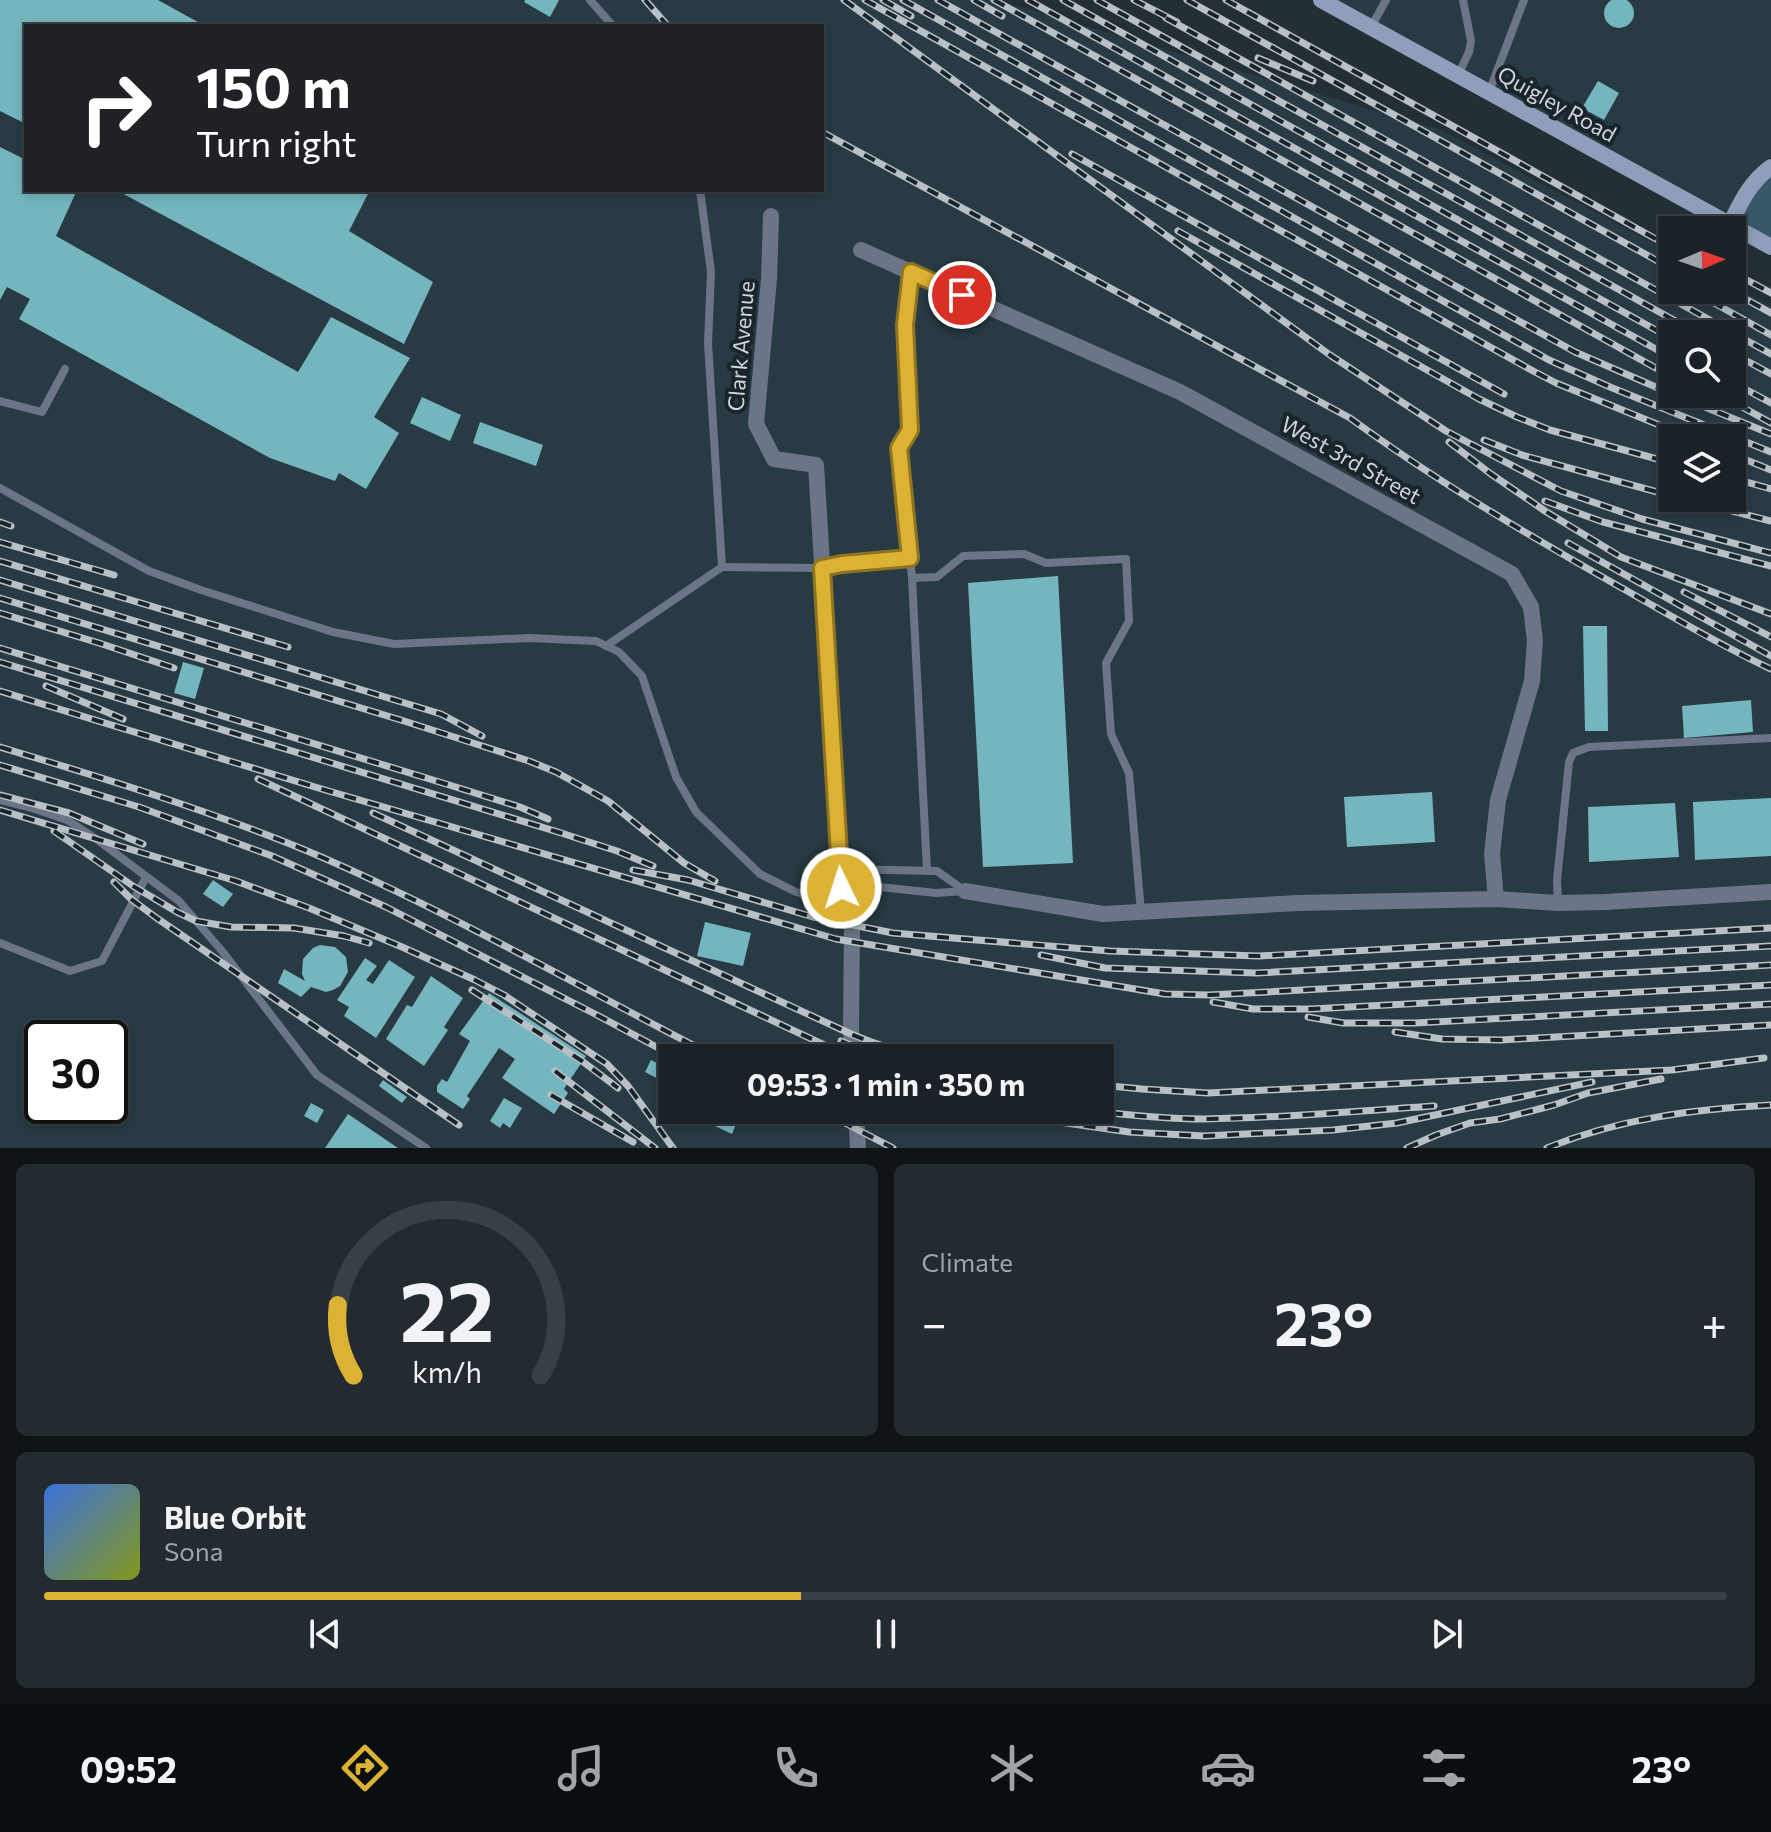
<!DOCTYPE html>
<html lang="en">
<head>
<meta charset="utf-8">
<style>
  body { margin:0; font-family:Commissioner,sans-serif; background:#232a30; color:#f1f3f6; height:100vh; display:flex; flex-direction:column; font-size:30px; white-space:nowrap }
  * { box-sizing:border-box; margin:0 }
  p { font-size:26px; color:#9fa4a8 }
  .icon { flex:none; width:44px; height:44px; fill:none; stroke:currentColor; stroke-width:2; stroke-linecap:round; stroke-linejoin:round }
  .map { position:relative; height:1148px; overflow:hidden }
  .details { display:flex; flex-direction:column; gap:16px; padding:16px; background:#0e1316; flex:1 }
  .details>* { flex:none }
  .top-card { position:absolute; left:24px; top:24px; width:800px; height:168px; border-radius:0px; box-shadow:0 4px 12px #0003,0 0 0 2px #383f45; background:#202124; color:#fff; overflow:hidden }
  .needle { width:52px; rotate:88deg }
  .controls { position:absolute; left:1658px; top:216px; display:grid; gap:16px }
  .controls a { display:grid; place-items:center; width:88px; height:88px; border-radius:0px; background:#1a2228; box-shadow:0 4px 12px #0003,0 0 0 2px #383f45; font-size:40px }
  .speed { position:absolute; left:24px; top:1020px; display:flex; gap:16px; font-size:40px; font-weight:700; text-align:center }
  .speed>* { display:grid; place-content:center; width:104px; height:104px; border-radius:50%; background:#1a2228; box-shadow:0 4px 12px #0003,0 0 0 2px #383f45; line-height:1 }
  .speed .limit { border:4px solid #111; border-radius:12px; background:#fff; color:#111 }
  .pin { position:absolute; display:grid; place-items:center; width:68px; height:68px; color:#fff; margin:-34px; border:4px solid #fff; border-radius:50%; box-shadow:0 2px 8px #0007 }
  .me { position:absolute; width:88px; margin:-44px; rotate:356deg; stroke-linejoin:round; filter:drop-shadow(0 0 6px #0008) }
  .turn { display:flex; align-items:center; gap:28px; height:168px; padding:0 40px; font-size:36px }
  .turn .icon { width:104px; height:104px; stroke-width:2.5 }
  .turn b { display:block; font-size:56px; line-height:68px }
  .big { font-size:60px; font-weight:700; line-height:1.1 }
  .details .widget { flex:1; display:flex; flex-direction:column; justify-content:center; gap:12px; min-width:0; padding:0 28px; border-radius:12px; background:#232a30 }
  .details .dial { align-items:center; gap:0 }
  .dial svg { height:208px; overflow:visible; fill:none; stroke:#383f45; stroke-width:7; stroke-linecap:round; text-anchor:middle }
  .dial text { fill:#f1f3f6; stroke:none }
  .song { display:flex; align-items:center; gap:24px }
  .cover { width:96px; height:96px; border-radius:12px; background:linear-gradient(135deg,hsl(220 70% 55%),hsl(70 70% 35%)) }
  .played { height:8px; border-radius:4px; background:linear-gradient(90deg,#dbb233 45%,#383f45 45%) }
  .keys { display:flex; justify-content:space-around; direction:ltr }
  .heat { display:flex; justify-content:space-between; align-items:center; font-size:44px; direction:ltr }
  .details .tiles { flex:1; display:grid; gap:16px; grid-template-columns:1fr 1fr }
  .widget:last-child { grid-column:span 2 }
  .trip { position:absolute; left:658px; top:1044px; width:456px; height:80px; border-radius:0px; background:#1a2228; box-shadow:0 4px 12px #0003,0 0 0 2px #383f45; font-weight:700; line-height:80px; text-align:center }
  .tabs { display:flex; height:128px; justify-content:space-around; align-items:center; background:#0a0e10; color:#9fa4a8 }
  .tabs .icon { width:56px; height:56px }
  .tabs .on { color:#dbb233 }
  .tabs b { font-size:36px; color:#f1f3f6 }
  .map>svg:first-child { display:block }
  .built { fill:#283a44; fill-rule:evenodd }
  .green { fill:#38586a }
  .building { fill:#75b6be }
  .lines { fill:none; stroke-linecap:round; stroke-linejoin:round }
  .lane { stroke:#6b7587; stroke-width:8 }
  .street { stroke:#6b7587; stroke-width:16 }
  .secondary { stroke:#8f9eba; stroke-width:16 }
  .rail-casing { stroke:#b9c0c6; stroke-width:7 }
  .rail { stroke:#19242b; stroke-width:4; stroke-dasharray:12; stroke-linecap:butt }
  .route-casing { stroke:#8e7421; stroke-width:20 }
  .route { stroke:#dbb233; stroke-width:14 }
  .labels { text-anchor:middle; stroke-width:8; stroke-linejoin:round; paint-order:stroke }
  .street-label { font-size:22px; fill:#cfd6db; stroke:#19242b }
</style>
</head>
<body>
<div class="map">
<svg width="1771" height="1148" viewBox="0 0 1771 1148">
  <rect width="100%" height="100%" fill="#232e35"/>
  <g class="built">
    <path d="M 0,0 L 996,0 L 1439,129 L 1672,253 L 1672,290 L 1732,290 L 1732,285 L 1771,306 L 1771,1148 L 0,1148 ZM 26,26 L 822,26 L 822,190 L 26,190 ZM 1672,334 L 1732,334 L 1732,394 L 1672,394 ZM 1672,438 L 1732,438 L 1732,498 L 1672,498 ZM 42,1038 L 110,1038 L 110,1106 L 42,1106 ZM 672,1058 L 1100,1058 L 1100,1110 L 672,1110 Z"/>
    <polygon points="1321,0 1771,0 1771,167 1730,224"/>
  </g>
  <polygon class="green" points="1771,167 1771,247 1730,224"/>
  <g class="building">
    <circle cx="1619" cy="13" r="15"/>
    <polygon points="0,0 158,0 205,26 26,26 26,124 0,111"/>
    <polygon points="525,0 559,0 550,17 524,2"/>
    <polygon points="1598,81 1619,93 1604,120 1582,108"/>
    <polygon points="0,147 26,160 26,190 77,190 56,236 298,372 331,317 410,358 374,417 399,433 366,489 339,473 335,481 270,458 19,319 30,299 7,287 0,300"/>
    <polygon points="116,190 370,190 349,231 433,282 404,344"/>
    <polygon points="422,397 461,415 450,441 410,423"/>
    <polygon points="480,422 543,445 536,466 473,443"/>
    <polygon points="1058,576 1073,863 983,867 968,583"/>
    <polygon points="1583,626 1607,626 1608,731 1585,731"/>
    <polygon points="183,662 204,668 195,699 174,693"/>
    <polygon points="1751,700 1753,732 1684,738 1682,706"/>
    <polygon points="1432,792 1435,842 1347,847 1344,797"/>
    <polygon points="1771,798 1771,856 1695,860 1693,802"/>
    <polygon points="1675,803 1679,857 1589,862 1588,807"/>
    <polygon points="213,880 233,894 223,907 203,894"/>
    <polygon points="705,922 751,933 743,966 697,956"/>
    <polygon points="320,945 335,947 346,957 348,972 340,986 333,990 326,992 311,987 301,997 278,983 284,969 305,981 302,974 303,959 313,948"/>
    <polygon points="365,958 377,966 366,980 373,984 389,960 415,977 376,1038 344,1016 349,1007 337,1000"/>
    <polygon points="431,976 463,998 444,1027 448,1030 424,1066 386,1039 407,1005 412,1007"/>
    <polygon points="489,993 586,1056 564,1089 568,1093 554,1114 502,1078 515,1059 499,1048 467,1096 470,1099 463,1109 437,1092 437,1086 442,1079 447,1082 470,1041 459,1034"/>
    <polygon points="651,1060 672,1071 672,1086 645,1072"/>
    <polygon points="383,1080 407,1097 402,1103 379,1086"/>
    <polygon points="504,1098 522,1108 510,1128 503,1123 500,1128 490,1121"/>
    <polygon points="311,1103 324,1110 317,1123 304,1116"/>
    <polygon points="704,1110 731,1110 740,1114 732,1134 700,1119"/>
    <polygon points="348,1114 398,1148 325,1148"/>
  </g>
  <g class="lines">
    <g class="lane">
      <polyline points="590,0 613,26"/>
      <polyline points="1371,27 1386,0"/>
      <polyline points="1458,75 1469,52 1471,41 1463,0"/>
      <polyline points="1489,92 1524,0"/>
      <polyline points="911,273 905,325 910,430 899,448 912,578 927,871"/>
      <polyline points="0,401 42,412 65,369"/>
      <polyline points="0,488 149,571 201,590 333,632 394,644 529,638 596,641 619,652 642,676 676,777 696,812 760,874 796,892 826,900 843,907"/>
      <polyline points="722,567 822,568 842,564 910,558"/>
      <polyline points="912,578 937,577 963,556 1024,554 1046,563 1126,559 1129,621 1106,663 1111,734 1129,773 1141,912"/>
      <polyline points="606,646 722,567 708,343 711,272 700,190"/>
      <polyline points="0,800 32,808 67,820 95,838 179,901 222,951 317,1075 426,1148"/>
      <polygon points="840,869 937,871 965,891 936,893 879,887"/>
      <polyline points="1558,903 1557,880 1569,762 1573,753 1589,747 1771,738"/>
      <polyline points="0,943 70,971 102,961 146,877"/>
    </g>
    <g class="street">
      <polyline points="771,216 769,279 756,424 774,459 816,465 843,907 850,915 852,925 851,1031 853,1058"/>
      <polyline points="861,250 1180,392 1512,574 1531,607 1535,641 1532,681 1498,800 1492,854 1496,899"/>
      <polyline points="965,891 1103,914 1298,903 1496,899 1558,903 1605,902 1771,892"/>
      <polyline points="856,1110 858,1148"/>
    </g>
    <g class="secondary">
      <polyline points="1321,0 1771,247"/>
      <path d="M 1730,224 C 1741,202 1750,182 1771,167"/>
    </g>
    <g class="rail-casing">
      <g id="rail">
        <polyline points="645,0 668,26"/>
        <polyline points="844,0 1330,355 1446,431 1561,491 1642,519 1771,553"/>
        <polyline points="865,0 1535,372 1556,383 1691,438"/>
        <polyline points="883,0 911,16"/>
        <polyline points="903,0 1549,360 1610,387 1771,452"/>
        <polyline points="938,0 1575,352 1672,394"/>
        <polyline points="974,0 1002,16"/>
        <polyline points="994,0 1672,377"/>
        <polyline points="1028,0 1672,358"/>
        <polyline points="1063,0 1672,339"/>
        <polyline points="1097,0 1699,334"/>
        <polyline points="1134,0 1177,22"/>
        <polyline points="1187,0 1672,269"/>
        <polyline points="1226,0 1672,248"/>
        <polyline points="1166,18 1771,354"/>
        <polyline points="1258,58 1313,81"/>
        <path d="M 822,132 L 1350,418 C 1436,481 1528,535 1620,587 C 1670,615 1719,645 1771,669"/>
        <polyline points="1072,154 1504,394"/>
        <polyline points="1178,231 1479,399 1517,417 1550,430 1672,463"/>
        <polyline points="1732,272 1771,293"/>
        <polyline points="1691,290 1771,335"/>
        <polyline points="1729,290 1771,313"/>
        <polyline points="1732,353 1771,374"/>
        <polyline points="1732,382 1771,403"/>
        <polyline points="1673,394 1771,434"/>
        <polyline points="1719,394 1771,423"/>
        <polyline points="1484,440 1522,455 1672,496"/>
        <polyline points="1449,442 1491,474 1545,511 1621,557 1771,614"/>
        <polyline points="1732,454 1771,470"/>
        <polyline points="1732,478 1771,489"/>
        <polyline points="1681,498 1771,521"/>
        <polyline points="1545,501 1603,522 1771,566"/>
        <polyline points="0,522 11,526"/>
        <polyline points="0,542 114,575"/>
        <polyline points="1568,543 1771,656"/>
        <polyline points="0,561 288,647"/>
        <polyline points="0,580 441,714 482,736"/>
        <polyline points="1684,592 1771,637"/>
        <polyline points="0,598 404,721 529,761 556,772 608,801 684,863 715,881"/>
        <polyline points="0,613 99,643 174,668"/>
        <polyline points="0,648 446,784 520,807 548,819"/>
        <polyline points="0,662 558,832 617,851 653,866"/>
        <polyline points="46,686 123,719"/>
        <polyline points="0,691 315,787 836,939 1165,994 1209,995 1771,965"/>
        <path d="M 0,747 C 103,778 205,809 305,850 C 447,910 581,988 718,1058"/>
        <polyline points="0,765 139,807 272,856 386,907 595,1014 677,1058"/>
        <polyline points="258,779 852,1058"/>
        <polyline points="0,795 69,813 143,844"/>
        <polyline points="0,810 236,881 309,908 402,947 475,980 504,995 607,1064 628,1086 673,1148"/>
        <path d="M 373,813 L 851,1034 C 879,1046 905,1054 936,1058"/>
        <polyline points="54,831 133,886 177,912 196,921 231,927 294,928 344,936 369,943"/>
        <polyline points="633,870 688,880 813,917 893,933 1110,951 1259,956 1771,928"/>
        <polyline points="114,882 131,899 158,919 459,1125"/>
        <polyline points="1041,955 1105,968 1256,973 1771,946"/>
        <polyline points="472,990 582,1061 618,1088"/>
        <polyline points="1213,1002 1253,1009 1311,1009 1771,985"/>
        <polyline points="1308,1017 1343,1023 1415,1023 1771,1004"/>
        <polyline points="1395,1032 1442,1039 1501,1040 1771,1025"/>
        <polyline points="841,1041 882,1058"/>
        <polyline points="555,1071 655,1148"/>
        <polyline points="1100,1085 1142,1089 1208,1093 1672,1070 1764,1058"/>
        <polyline points="551,1095 633,1142"/>
        <polyline points="820,1110 893,1148"/>
        <polyline points="989,1110 1017,1116 1129,1132 1204,1136 1333,1130 1397,1123 1592,1082"/>
        <path d="M 1087,1110 C 1126,1115 1165,1119 1205,1119 C 1281,1118 1358,1111 1434,1106"/>
        <polyline points="1407,1148 1436,1135 1470,1123 1500,1119 1554,1105 1588,1093 1661,1079"/>
        <path d="M 1547,1148 C 1618,1119 1694,1109 1771,1105"/>
      </g>
    </g>
    <use href="#rail" class="rail"/>
  </g>
  <g class="lines">
    <g class="route-casing">
      <polyline id="route" points="841,888 822,568 842,564 910,558 899,448 910,430 905,325 911,272 962,295"/>
    </g>
    <use href="#route" class="route"/>
  </g>
  <g class="labels">
    <g class="street-label">
      <text transform="translate(1557 104) rotate(29)" y="8">Quigley Road</text>
      <text transform="translate(741 346) rotate(-85)" y="8">Clark Avenue</text>
      <text transform="translate(1351 460) rotate(29)" y="8">West 3rd Street</text>
    </g>
  </g>
</svg>
<div class="controls">
<a><svg class="needle" viewBox="-14 -14 28 28"><path d="M0-13l5 13h-10z" fill="#e53935"/><path d="M0 13l5-13h-10z" fill="#9fa4a8"/></svg></a>
<a><svg class="icon" aria-label="search" viewBox="0 0 24 24"><circle cx="10" cy="10" r="6"/><path d="M15 15l6 6"/></svg></a>
<a><svg class="icon" aria-label="layers" viewBox="0 0 24 24"><path d="M12 4l9 5-9 5-9-5zM3 14l9 5 9-5"/></svg></a>
</div>
<div class="speed"><div class="limit">30</div></div>
<div class="pin" style="left:962px;top:295px;background:#d93025"><svg class="icon" aria-label="arrive" viewBox="0 0 24 24"><path d="M6 21V4h12l-3 4 3 4H6"/></svg></div>
<svg class="me" style="left:841px;top:888px" viewBox="-20 -20 40 40"><circle r="17" fill="#dbb233" stroke="#fff" stroke-width="3"/><path d="M0-11L8 9 0 5-8 9z" fill="#fff"/></svg>
<div class="trip">09:53 · 1 min · 350 m</div>
<div class="top-card">
<div class="turn"><svg class="icon" aria-label="right" viewBox="0 0 24 24"><path d="M7 20v-9h11M14 6l5 5-5 5"/></svg><div><b>150 m</b>Turn right</div></div>
</div>
</div>
<section class="details">
<div class="tiles">
<div class="widget dial"><svg viewBox="0 0 100 80">
<path d="M14 69A42 42 0 1 1 86 69"/>
<path d="M14 69A42 42 0 0 1 8 42" stroke="#dbb233"/>
<text x="50" y="56" font-size="32" font-weight="700">22</text>
<text x="50" y="72" font-size="11">km/h</text>
</svg></div>
<div class="widget"><p>Climate</p>
<div class="heat"><a>−</a><b class="big">23°</b><a>+</a></div>
</div>
<div class="widget">
<div class="song"><i class="cover"></i><div><b>Blue Orbit</b><p>Sona</p></div></div>
<div class="played"></div>
<div class="keys"><svg class="icon" aria-label="previous" viewBox="0 0 24 24"><path d="M18 5L8 12l10 7zM5 5v14"/></svg><svg class="icon" aria-label="pause" viewBox="0 0 24 24"><path d="M8 5v14M16 5v14"/></svg><svg class="icon" aria-label="next" viewBox="0 0 24 24"><path d="M6 5l10 7-10 7zM19 5v14"/></svg></div>
</div>
</div>
</section>
<nav class="tabs">
<b>09:52</b>
<svg class="icon on" aria-label="directions" viewBox="0 0 24 24"><path d="M12 3l9 9-9 9-9-9zM9 14v-3h6M13 9l2 2-2 2"/></svg>
<svg class="icon" aria-label="music" viewBox="0 0 24 24"><path d="M9 18V5l10-2v13"/><circle cx="6" cy="18" r="3"/><circle cx="16" cy="16" r="3"/></svg>
<svg class="icon" aria-label="phone" viewBox="0 0 24 24"><path d="M5 4h4l2 5-3 2q2 4 5 5l2-3 5 2v4C11 20 4 13 5 4z"/></svg>
<svg class="icon" aria-label="climate" viewBox="0 0 24 24"><path d="M12 3v18M4 7l16 10M4 17L20 7"/></svg>
<svg class="icon" aria-label="car" viewBox="0 0 24 24"><path d="M5 17H2v-5l4-1 3-4h7l3 4 3 1v5h-3M9 17h6M6 11h13"/><circle cx="7" cy="17" r="2"/><circle cx="17" cy="17" r="2"/></svg>
<svg class="icon" aria-label="filters" viewBox="0 0 24 24"><path d="M4 7h16M4 17h16"/><circle cx="9" cy="7" r="2"/><circle cx="15" cy="17" r="2"/></svg>
<b>23°</b>
</nav>
</body>
</html>
